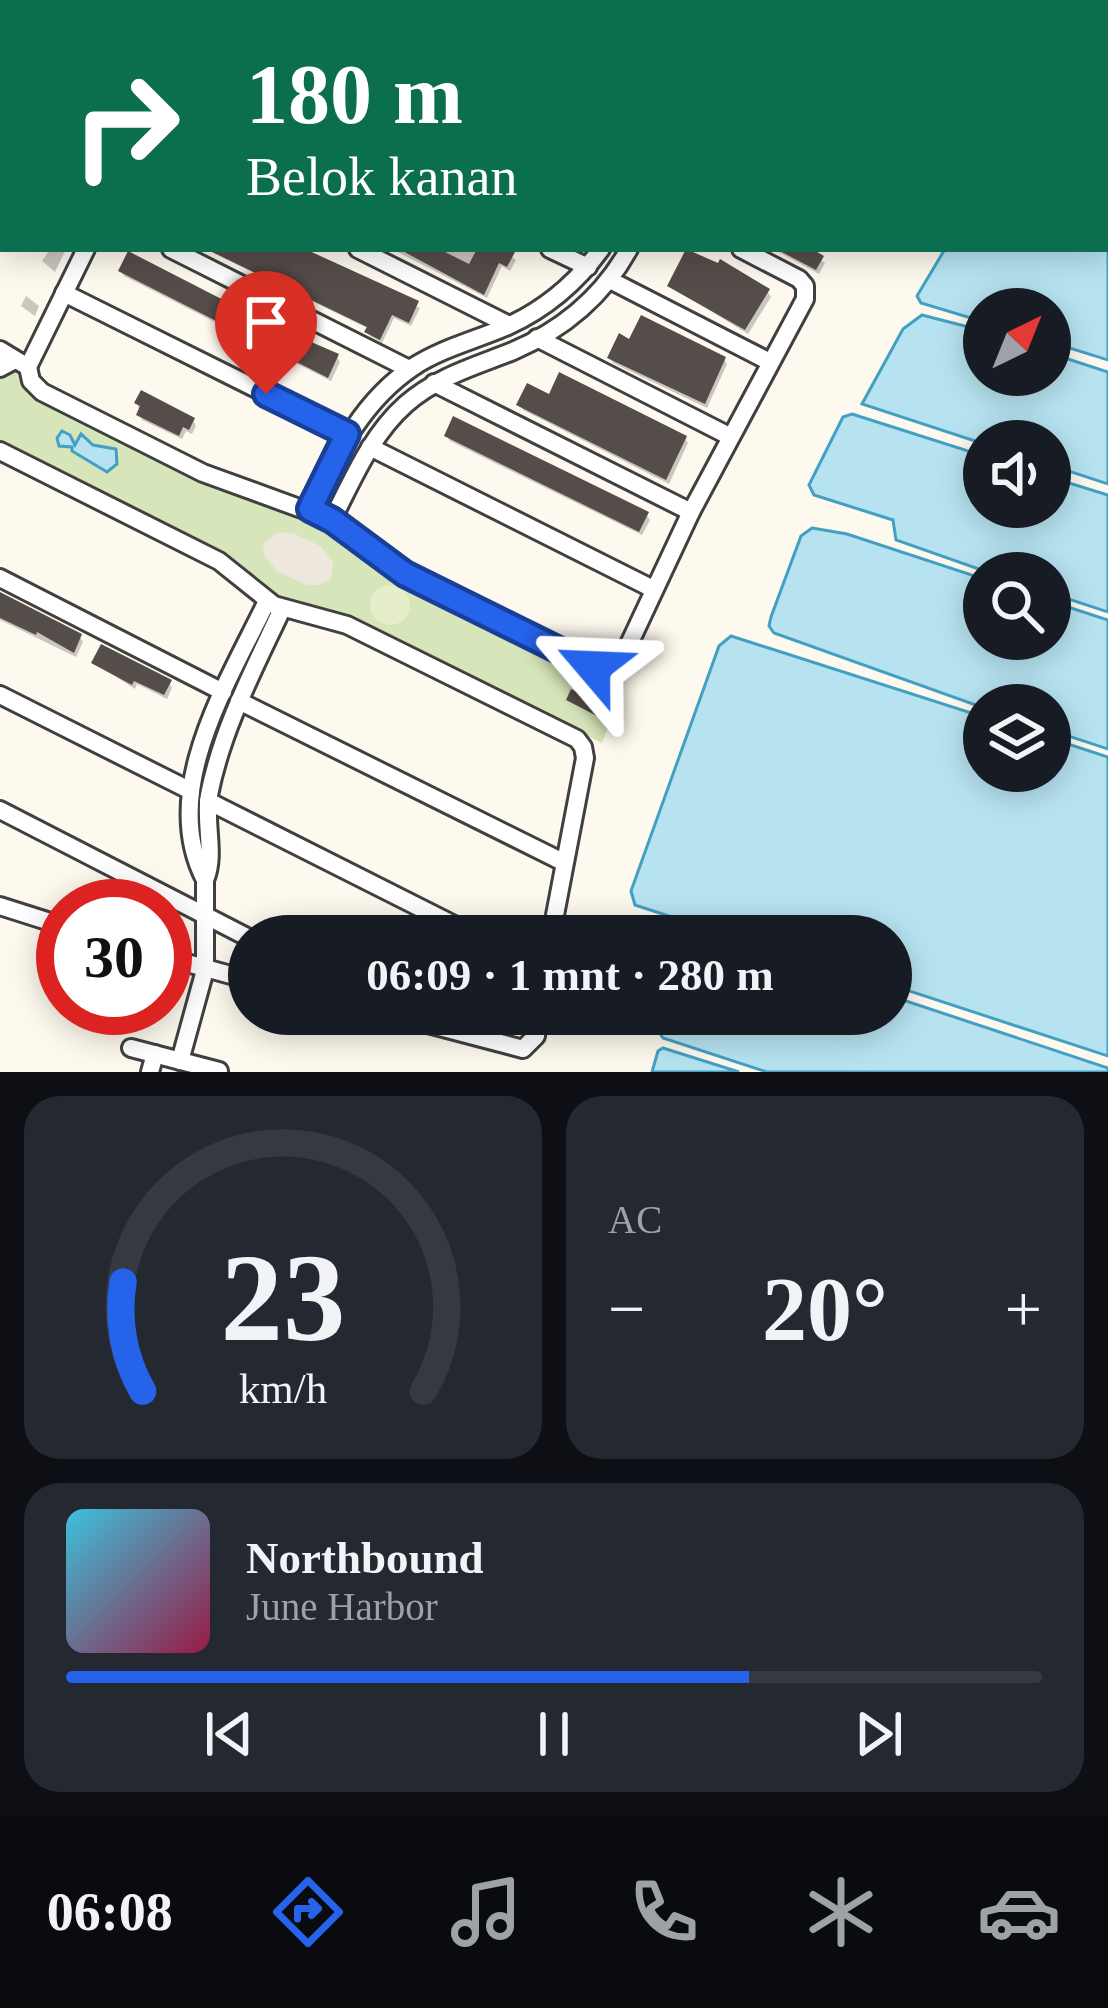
<!DOCTYPE html>
<html lang="id">
<head>
<meta charset="utf-8">
<style>
  body { margin:0; font-family:Georgia,serif; background:#242831; color:#f1f3f6; height:100vh; display:flex; flex-direction:column; font-size:45px; white-space:nowrap }
  * { box-sizing:border-box; margin:0 }
  p { font-size:39px; color:#9ea1a6 }
  .icon { flex:none; width:66px; height:66px; fill:none; stroke:currentColor; stroke-width:2; stroke-linecap:round; stroke-linejoin:round }
  .map { position:relative; height:1072px; overflow:hidden }
  .details { display:flex; flex-direction:column; gap:24px; padding:24px; background:#0d0f14; flex:1 }
  .details>* { flex:none }
  .hud { position:absolute; left:0px; top:0px; width:1110px; height:252px; box-shadow:0 6px 30px #0003; background:#0b6e4f; color:#fff; overflow:hidden }
  .needle { width:78px; rotate:43deg }
  .tools { position:absolute; left:963px; top:288px; display:grid; gap:24px }
  .tools a { display:grid; place-items:center; width:108px; height:108px; border-radius:50%; background:#171b24; box-shadow:0 6px 30px #0003; font-size:60px }
  .speed { position:absolute; left:36px; top:879px; display:flex; gap:24px; font-size:60px; font-weight:700; text-align:center }
  .speed>* { display:grid; place-content:center; width:156px; height:156px; border-radius:50%; background:#171b24; box-shadow:0 6px 30px #0003; line-height:1 }
  .speed .limit { border:18px solid #d22; background:#fff; color:#111 }
  .pin { position:absolute; display:grid; place-items:center; width:102px; height:102px; color:#fff; margin:-123px -51px; border-radius:50% 50% 50% 0; rotate:-45deg; box-shadow:0 0 12px #0007 }
  .pin .icon { rotate:45deg }
  .me { position:absolute; width:132px; margin:-66px; rotate:296deg; stroke-linejoin:round; filter:drop-shadow(0 0 9px #0008) }
  .turn { display:flex; align-items:center; gap:42px; height:252px; padding:0 48px; font-size:54px }
  .turn .icon { width:156px; height:156px; stroke-width:2.5 }
  .turn b { display:block; font-size:84px; line-height:102px }
  .big { font-size:90px; font-weight:600; line-height:1.1 }
  .details .card { flex:1; display:flex; flex-direction:column; justify-content:center; gap:18px; min-width:0; padding:0 42px; border-radius:36px; background:#242831 }
  .details .dial { align-items:center; gap:0 }
  .dial svg { height:312px; overflow:visible; fill:none; stroke:#363941; stroke-width:7; stroke-linecap:round; text-anchor:middle }
  .dial text { fill:#f1f3f6; stroke:none }
  .song { display:flex; align-items:center; gap:36px }
  .cover { width:144px; height:144px; border-radius:18px; background:linear-gradient(135deg,hsl(190 70% 55%),hsl(340 70% 35%)) }
  .played { height:12px; border-radius:6px; background:linear-gradient(90deg,#2563eb 70%,#363941 70%) }
  .keys { display:flex; justify-content:space-around; direction:ltr }
  .heat { display:flex; justify-content:space-between; align-items:center; font-size:66px; direction:ltr }
  .details .tiles { flex:1; display:grid; gap:24px; grid-template-columns:1fr 1fr }
  .card:last-child { grid-column:span 2 }
  .trip { position:absolute; left:228px; top:915px; width:684px; height:120px; border-radius:60px; background:#171b24; box-shadow:0 6px 30px #0003; font-weight:600; line-height:120px; text-align:center }
  .tab-bar { display:flex; height:192px; justify-content:space-around; align-items:center; background:#090b0e; color:#9ea1a6 }
  .tab-bar .icon { width:84px; height:84px }
  .tab-bar .current { color:#2563eb }
  .tab-bar b { font-size:54px; color:#f1f3f6 }
  .map>svg:first-child { display:block }
  .green { fill:#d6e5ba }
  .pitch { fill:#e6edcb }
  .plaza { fill:#ede7de }
  .water { fill:#b7e3f1; stroke:#43a0c3; stroke-width:3 }
  .shadow { fill:#0003 }
  .building { fill:#554d4a }
  .lines { fill:none; stroke-linecap:round; stroke-linejoin:round }
  .minor-casing { stroke:#404040; stroke-width:22 }
  .minor { stroke:#fff; stroke-width:16 }
  .route-casing { stroke:#184099; stroke-width:30 }
  .route { stroke:#2563eb; stroke-width:21 }
</style>
</head>
<body>
<div class="map">
<svg width="1108" height="1072" viewBox="0 0 1108 1072">
  <rect width="100%" height="100%" fill="#fef9ee"/>
  <polygon class="green" points="15,369 19,369 24,383 41,398 254,503 315,518 392,574 623,688 602,743 346,616 314,611 271,594 219,551 0,442 0,375"/>
  <circle class="pitch" cx="390" cy="605" r="20"/>
  <polygon class="plaza" points="279,532 295,534 320,546 333,561 331,579 319,585 307,585 278,572 264,556 263,543"/>
  <g class="water">
    <polygon points="1108,248 1108,360 1050,342 1050,309 984,309 984,322 921,303 917,296 945,249"/>
    <polygon points="922,315 984,331 984,375 1050,375 1050,353 1108,372 1108,484 1050,465 1050,441 984,444 862,404 903,329"/>
    <polygon points="852,414 984,456 984,507 1050,507 1050,477 1108,495 1108,612 1050,593 1050,573 990,573 896,540 893,520 814,495 809,485 843,417"/>
    <polygon points="62,431 70,435 75,445 81,434 93,445 116,449 117,464 107,472 72,451 72,447 59,446 57,438"/>
    <polygon points="812,528 847,534 984,579 984,639 1050,639 1050,601 1108,620 1108,749 1050,730 1050,705 984,708 774,633 769,626 771,617 801,536"/>
    <polygon points="731,636 984,717 984,771 1050,771 1050,738 1108,757 1108,1056 891,985 891,936 730,936 635,905 631,891 719,646"/>
    <polygon points="891,996 1108,1068 1108,1072 767,1072 663,1038 659,1032 665,1014 891,1014"/>
    <polygon points="663,1048 739,1072 652,1072 658,1051"/>
  </g>
  <g class="shadow">
    <polygon points="290,0 324,0 330,3 296,3"/>
    <polygon points="862,0 919,0 924,3 863,3"/>
    <polygon points="50,249 66,249 55,272 42,261"/>
    <polygon points="205,249 295,249 420,308 411,326 394,318 382,343 370,336 369,329"/>
    <polygon points="392,249 502,249 516,260 510,271 502,266 487,298"/>
    <polygon points="773,249 805,249 825,263 819,274"/>
    <polygon points="121,271 337,357 340,362 331,381 124,276"/>
    <polygon points="670,286 768,292 771,297 748,334"/>
    <polygon points="26,296 39,306 35,316 21,306"/>
    <polygon points="610,358 724,359 727,364 707,408 613,363"/>
    <polygon points="550,398 685,438 688,443 669,484 523,410 520,405"/>
    <polygon points="137,403 193,420 196,426 192,434 186,431 182,439 142,420"/>
    <polygon points="447,436 646,514 650,520 642,535 450,441"/>
    <polygon points="0,595 80,637 83,642 76,657 0,620"/>
    <polygon points="95,663 169,682 172,688 167,699 137,684 135,689"/>
    <polygon points="569,700 606,710 609,715 606,722"/>
  </g>
  <g class="building">
    <polygon points="206,249 305,249 419,301 409,323 392,315 380,340 364,332 367,327"/>
    <polygon points="399,249 439,249 469,264 477,249 515,252 507,267 499,263 484,295"/>
    <polygon points="686,249 718,263 720,259 770,289 745,330 667,286"/>
    <polygon points="776,249 812,249 824,256 816,270"/>
    <polygon points="128,251 272,325 339,354 328,378 118,271"/>
    <polygon points="641,315 726,357 705,404 607,358 619,333 629,339"/>
    <polygon points="559,372 687,436 666,480 516,405 527,383 549,394"/>
    <polygon points="141,390 195,418 189,430 183,427 179,436 136,415 140,406 134,403"/>
    <polygon points="453,416 649,512 639,532 444,436"/>
    <polygon points="0,592 82,634 74,653 37,632 36,635 0,618"/>
    <polygon points="101,644 172,680 164,695 134,681 132,685 91,663"/>
    <polygon points="571,689 608,707 603,719 566,700"/>
  </g>
  <g class="lines">
    <g class="minor-casing">
      <g id="minor">
        <polyline points="244,0 250,3"/>
        <polyline points="497,0 503,3"/>
        <polyline points="749,0 755,3"/>
        <polyline points="949,0 955,3"/>
        <polyline points="975,0 981,3"/>
        <polyline points="10,3 11,0"/>
        <polyline points="59,3 60,0"/>
        <polyline points="87,3 88,0"/>
        <polyline points="209,3 210,0"/>
        <polyline points="847,3 848,0"/>
        <polyline points="0,22 3,16"/>
        <polyline points="0,119 3,114"/>
        <polyline points="0,175 3,169"/>
        <polyline points="171,249 409,369"/>
        <polyline points="358,249 509,325"/>
        <polyline points="550,249 588,267"/>
        <polyline points="610,280 770,362"/>
        <polyline points="64,293 347,434"/>
        <polyline points="537,338 729,436"/>
        <polyline points="0,350 28,367 86,249"/>
        <polyline points="28,367 31,381 42,392 203,473 332,520 405,574 598,669 613,668 623,657 691,512 805,299 805,286 799,279 741,249"/>
        <polyline points="0,368 15,360"/>
        <polyline points="434,383 691,512"/>
        <polyline points="370,447 653,589"/>
        <polyline points="0,451 219,561 274,605 347,625 577,739 583,747 585,758 551,936"/>
        <path d="M 310,509 C 337,454 361,402 413,367 C 442,348 476,340 508,326 C 545,309 577,282 601,249"/>
        <path d="M 332,520 C 353,479 371,435 406,404 C 438,376 476,366 513,351 C 562,330 603,296 629,249"/>
        <polyline points="0,578 223,692"/>
        <polyline points="0,695 191,791"/>
        <polyline points="239,701 563,862"/>
        <polyline points="208,801 476,936"/>
        <polyline points="0,810 249,938"/>
        <path d="M 205,880 C 158,790 229,681 267,601"/>
        <polyline points="0,906 63,926"/>
        <polyline points="165,957 249,980"/>
        <polyline points="390,1014 523,1049 536,1036 539,1014"/>
        <polyline points="131,1048 219,1071"/>
        <path d="M 180,1061 L 205,970 L 205,880 C 216,855 204,823 209,795 C 222,729 254,669 282,609"/>
        <polyline points="150,1072 155,1054"/>
      </g>
    </g>
    <use href="#minor" class="minor"/>
  </g>
  <g class="lines">
    <g class="route-casing">
      <polyline id="route" points="266,394 347,434 310,509 332,520 405,574 593,667"/>
    </g>
    <use href="#route" class="route"/>
  </g>
</svg>
<div class="tools">
<a><svg class="needle" viewBox="-14 -14 28 28"><path d="M0-13l5 13h-10z" fill="#e53935"/><path d="M0 13l5-13h-10z" fill="#9ea1a6"/></svg></a>
<a><svg class="icon" aria-label="sound" viewBox="0 0 24 24"><path d="M4 9h4l5-4v14l-5-4H4zM17 9q2 3 0 6"/></svg></a>
<a><svg class="icon" aria-label="search" viewBox="0 0 24 24"><circle cx="10" cy="10" r="6"/><path d="M15 15l6 6"/></svg></a>
<a><svg class="icon" aria-label="layers" viewBox="0 0 24 24"><path d="M12 4l9 5-9 5-9-5zM3 14l9 5 9-5"/></svg></a>
</div>
<div class="speed"><div class="limit">30</div></div>
<div class="pin" style="left:266px;top:394px;background:#d93025"><svg class="icon" aria-label="arrive" viewBox="0 0 24 24"><path d="M6 21V4h12l-3 4 3 4H6"/></svg></div>
<svg class="me" style="left:593px;top:667px" viewBox="-20 -20 40 40"><path d="M0-17L14 15 0 8-14 15z" fill="#2563eb" stroke="#fff" stroke-width="4"/></svg>
<div class="trip">06:09 · 1 mnt · 280 m</div>
<div class="hud">
<div class="turn"><svg class="icon" aria-label="right" viewBox="0 0 24 24"><path d="M7 20v-9h11M14 6l5 5-5 5"/></svg><div><b>180 m</b>Belok kanan</div></div>
</div>
</div>
<section class="details">
<div class="tiles">
<div class="card dial"><svg viewBox="0 0 100 80">
<path d="M14 69A42 42 0 1 1 86 69"/>
<path d="M14 69A42 42 0 0 1 9 41" stroke="#2563eb"/>
<text x="50" y="56" font-size="32" font-weight="700">23</text>
<text x="50" y="72" font-size="11">km/h</text>
</svg></div>
<div class="card"><p>AC</p>
<div class="heat"><a>−</a><b class="big">20°</b><a>+</a></div>
</div>
<div class="card">
<div class="song"><i class="cover"></i><div><b>Northbound</b><p>June Harbor</p></div></div>
<div class="played"></div>
<div class="keys"><svg class="icon" aria-label="previous" viewBox="0 0 24 24"><path d="M18 5L8 12l10 7zM5 5v14"/></svg><svg class="icon" aria-label="pause" viewBox="0 0 24 24"><path d="M8 5v14M16 5v14"/></svg><svg class="icon" aria-label="next" viewBox="0 0 24 24"><path d="M6 5l10 7-10 7zM19 5v14"/></svg></div>
</div>
</div>
</section>
<nav class="tab-bar">
<b>06:08</b>
<svg class="icon current" aria-label="directions" viewBox="0 0 24 24"><path d="M12 3l9 9-9 9-9-9zM9 14v-3h6M13 9l2 2-2 2"/></svg>
<svg class="icon" aria-label="music" viewBox="0 0 24 24"><path d="M9 18V5l10-2v13"/><circle cx="6" cy="18" r="3"/><circle cx="16" cy="16" r="3"/></svg>
<svg class="icon" aria-label="phone" viewBox="0 0 24 24"><path d="M5 4h4l2 5-3 2q2 4 5 5l2-3 5 2v4C11 20 4 13 5 4z"/></svg>
<svg class="icon" aria-label="climate" viewBox="0 0 24 24"><path d="M12 3v18M4 7l16 10M4 17L20 7"/></svg>
<svg class="icon" aria-label="car" viewBox="0 0 24 24"><path d="M5 17H2v-5l4-1 3-4h7l3 4 3 1v5h-3M9 17h6M6 11h13"/><circle cx="7" cy="17" r="2"/><circle cx="17" cy="17" r="2"/></svg>
</nav>
</body>
</html>
